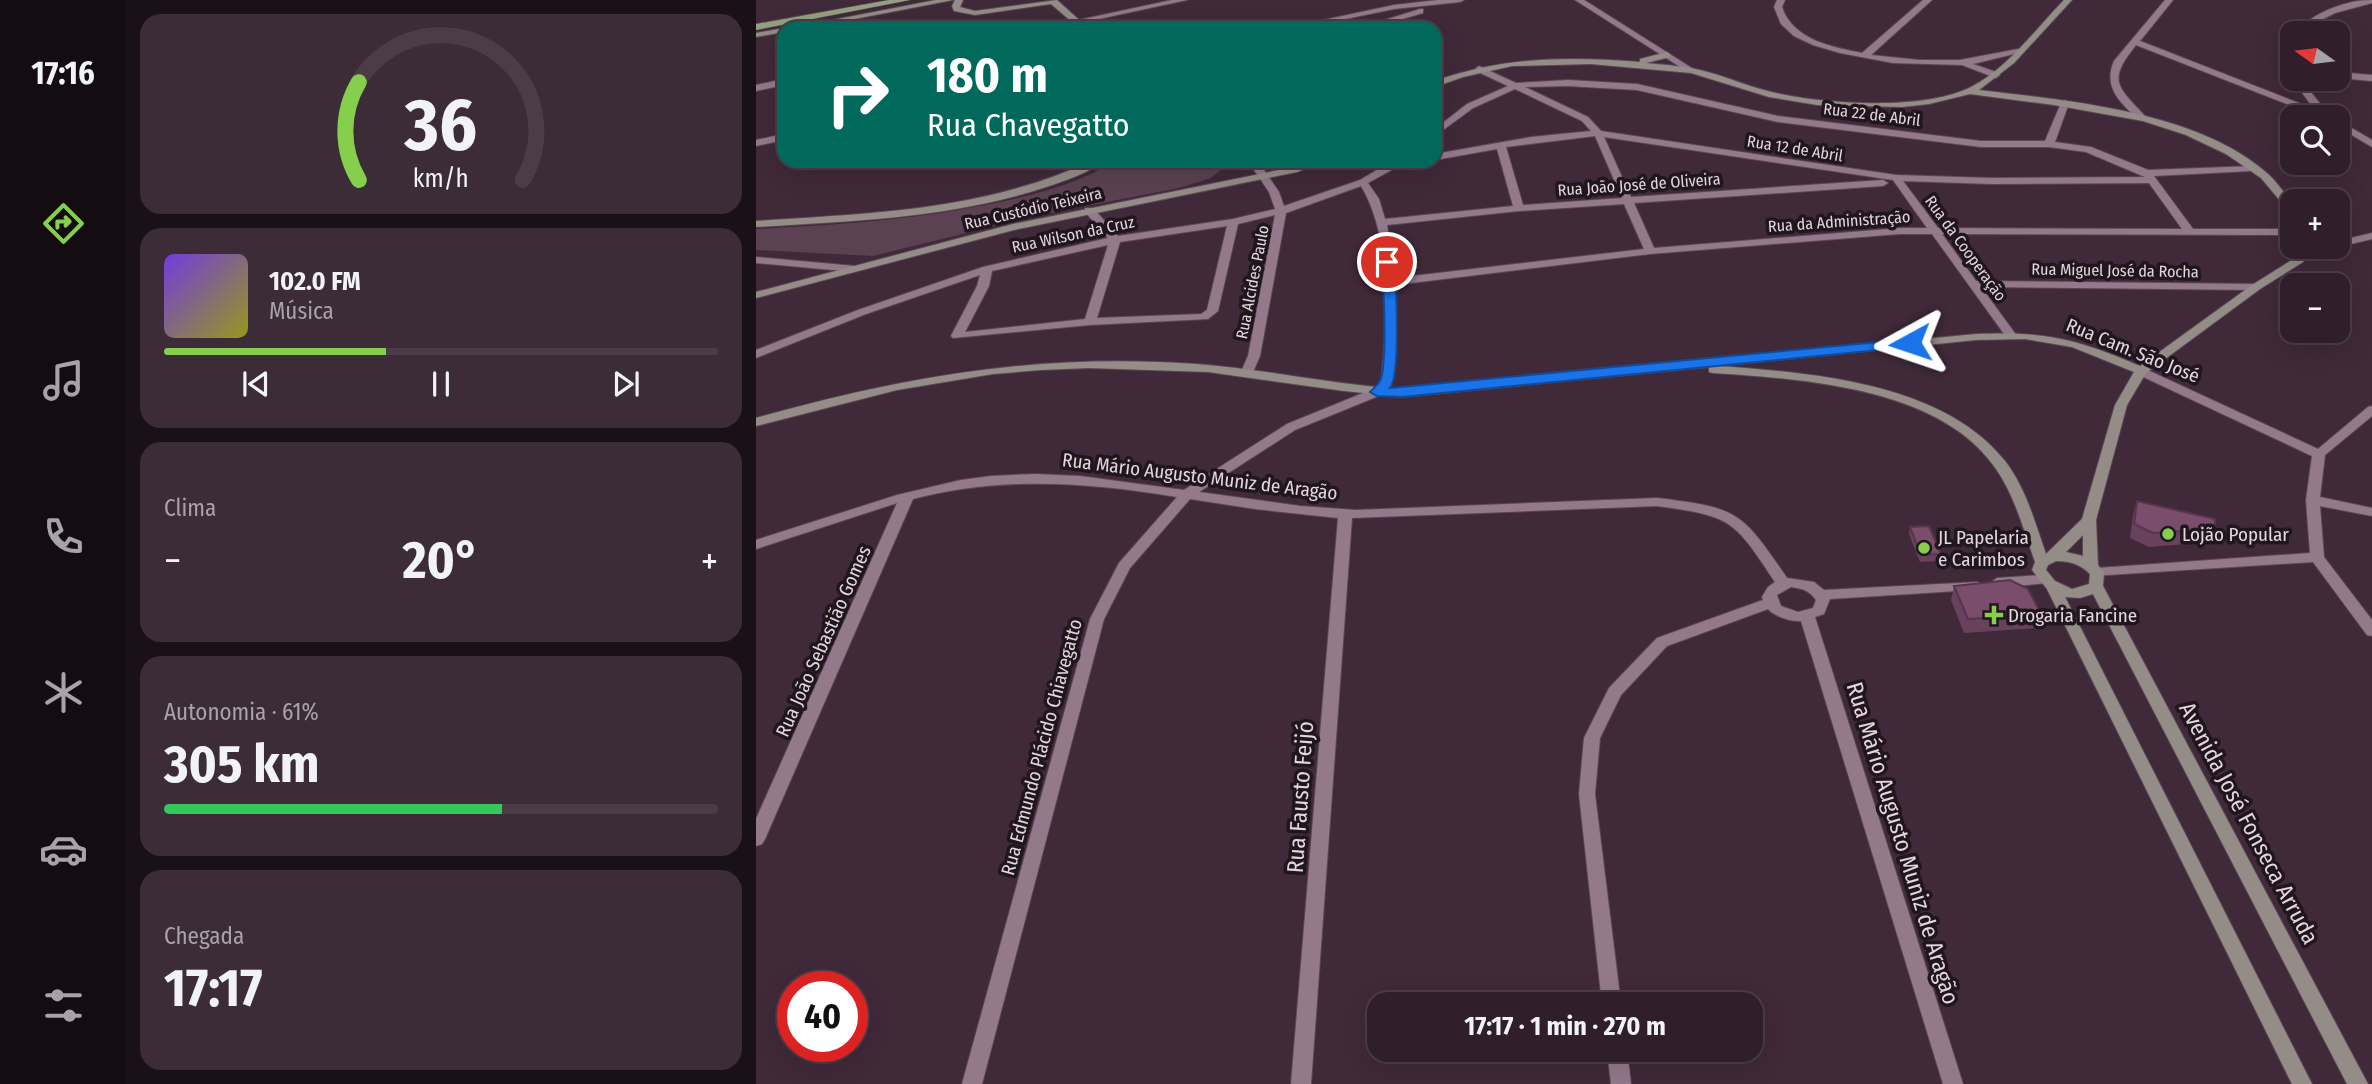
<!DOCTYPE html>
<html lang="pt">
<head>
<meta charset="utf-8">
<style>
  body { margin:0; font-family:"Fira Sans Condensed",sans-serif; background:#3c2c37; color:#f1f3f6; height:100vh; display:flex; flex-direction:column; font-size:26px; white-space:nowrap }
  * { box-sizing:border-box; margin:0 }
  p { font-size:23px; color:#a8a2a9 }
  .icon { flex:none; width:38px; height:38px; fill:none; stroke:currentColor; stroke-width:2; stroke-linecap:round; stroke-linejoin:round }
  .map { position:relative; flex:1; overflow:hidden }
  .side { display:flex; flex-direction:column; gap:14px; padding:14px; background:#1a1118; width:630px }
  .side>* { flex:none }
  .hud { position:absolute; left:21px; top:21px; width:665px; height:147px; border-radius:21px; box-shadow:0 7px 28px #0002,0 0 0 2px #4b3d47; background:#00695c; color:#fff; overflow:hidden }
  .needle { width:46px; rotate:284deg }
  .fabs { position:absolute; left:1524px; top:21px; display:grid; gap:14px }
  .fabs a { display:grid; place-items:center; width:70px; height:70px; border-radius:14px; background:#301f2b; box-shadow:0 7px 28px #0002,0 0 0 2px #4b3d47; font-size:35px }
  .speed { position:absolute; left:21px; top:971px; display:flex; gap:14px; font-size:35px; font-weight:700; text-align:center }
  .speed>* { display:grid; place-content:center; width:91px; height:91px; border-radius:50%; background:#301f2b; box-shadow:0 7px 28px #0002,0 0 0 2px #4b3d47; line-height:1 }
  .speed .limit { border:10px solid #d22; background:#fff; color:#111 }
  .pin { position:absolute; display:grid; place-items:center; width:60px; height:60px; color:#fff; margin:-30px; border:4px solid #fff; border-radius:50%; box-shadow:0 2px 7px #0007 }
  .me { position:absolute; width:77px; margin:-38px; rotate:265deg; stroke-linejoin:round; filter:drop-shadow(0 0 5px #0008) }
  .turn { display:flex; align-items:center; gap:24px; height:147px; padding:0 35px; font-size:32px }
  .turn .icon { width:91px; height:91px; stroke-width:2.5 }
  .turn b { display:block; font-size:49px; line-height:60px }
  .big { font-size:52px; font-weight:700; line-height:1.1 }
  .side .tile { flex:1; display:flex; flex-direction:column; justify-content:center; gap:10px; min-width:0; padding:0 24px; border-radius:21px; background:#3c2c37 }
  .side .dial { align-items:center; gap:0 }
  .dial svg { height:182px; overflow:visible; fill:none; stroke:#4b3d47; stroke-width:7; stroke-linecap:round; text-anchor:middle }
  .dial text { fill:#f1f3f6; stroke:none }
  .song { display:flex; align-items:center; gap:21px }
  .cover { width:84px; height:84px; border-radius:10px; background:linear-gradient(135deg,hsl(260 70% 55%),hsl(60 70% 35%)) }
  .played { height:7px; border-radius:4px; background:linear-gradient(90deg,#85cf4c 40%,#4b3d47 40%) }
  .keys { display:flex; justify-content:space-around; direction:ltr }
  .heat { display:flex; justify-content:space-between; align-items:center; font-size:38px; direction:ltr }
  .charge { height:10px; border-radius:5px; background:linear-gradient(90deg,#34c759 61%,#4b3d47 0) }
  .trip { position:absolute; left:611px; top:992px; width:396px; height:70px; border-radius:21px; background:#301f2b; box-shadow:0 7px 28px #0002,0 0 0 2px #4b3d47; font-weight:700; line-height:70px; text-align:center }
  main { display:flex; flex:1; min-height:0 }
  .tabs { display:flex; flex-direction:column; width:126px; justify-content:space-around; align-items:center; background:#130c11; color:#a8a2a9 }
  .tabs .icon { width:49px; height:49px }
  .tabs .on { color:#85cf4c }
  .tabs b { font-size:32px; color:#f1f3f6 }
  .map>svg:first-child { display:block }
  .green { fill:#5b4152 }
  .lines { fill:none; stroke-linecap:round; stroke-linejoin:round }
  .street-casing { stroke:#5b4855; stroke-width:2 }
  .secondary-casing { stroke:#5b4855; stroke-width:2 }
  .primary-casing { stroke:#5b4855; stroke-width:1 }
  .street { fill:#94798b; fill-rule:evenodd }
  .secondary { fill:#948c86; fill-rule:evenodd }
  .primary { fill:#93a081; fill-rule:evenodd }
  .wall { fill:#68425c }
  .building { fill:#794d6b; stroke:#55364b; stroke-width:2 }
  .route { fill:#1a73e8; stroke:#114b97; stroke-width:2 }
  .poi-dot { fill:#85cf4c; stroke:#20161d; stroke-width:2.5 }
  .labels { text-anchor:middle; stroke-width:7; stroke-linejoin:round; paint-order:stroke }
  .far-street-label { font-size:16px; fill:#e4d5de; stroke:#20161d }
  .street-label { font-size:19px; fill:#e4d5de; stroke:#20161d }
  .poi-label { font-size:19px; fill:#e4d5de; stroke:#20161d; text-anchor:start }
  .near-street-label { font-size:23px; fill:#e4d5de; stroke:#20161d }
</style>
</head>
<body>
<main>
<nav class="tabs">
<b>17:16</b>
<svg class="icon on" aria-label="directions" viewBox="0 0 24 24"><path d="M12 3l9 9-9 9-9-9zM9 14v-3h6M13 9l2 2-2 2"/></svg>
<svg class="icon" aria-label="music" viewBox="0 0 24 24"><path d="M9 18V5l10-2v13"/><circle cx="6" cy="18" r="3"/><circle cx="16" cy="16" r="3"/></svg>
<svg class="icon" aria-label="phone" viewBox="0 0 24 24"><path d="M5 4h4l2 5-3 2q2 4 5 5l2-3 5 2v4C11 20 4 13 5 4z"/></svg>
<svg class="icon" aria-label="climate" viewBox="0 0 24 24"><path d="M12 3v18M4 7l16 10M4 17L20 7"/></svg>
<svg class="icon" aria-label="car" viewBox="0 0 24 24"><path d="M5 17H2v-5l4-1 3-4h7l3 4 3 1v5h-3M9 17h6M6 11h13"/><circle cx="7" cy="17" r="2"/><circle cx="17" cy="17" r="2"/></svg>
<svg class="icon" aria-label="filters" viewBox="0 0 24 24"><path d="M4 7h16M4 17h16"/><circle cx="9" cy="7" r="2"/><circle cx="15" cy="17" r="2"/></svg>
</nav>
<section class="side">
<div class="tile dial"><svg viewBox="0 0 100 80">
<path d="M14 69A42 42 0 1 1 86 69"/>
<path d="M14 69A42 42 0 0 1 14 26" stroke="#85cf4c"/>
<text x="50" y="56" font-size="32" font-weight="700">36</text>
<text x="50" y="72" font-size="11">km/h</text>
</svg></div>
<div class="tile">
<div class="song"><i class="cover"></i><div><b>102.0 FM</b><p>Música</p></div></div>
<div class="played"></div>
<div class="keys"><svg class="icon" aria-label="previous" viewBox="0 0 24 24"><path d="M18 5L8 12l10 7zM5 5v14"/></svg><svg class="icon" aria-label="pause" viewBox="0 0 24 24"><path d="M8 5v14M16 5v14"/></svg><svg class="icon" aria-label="next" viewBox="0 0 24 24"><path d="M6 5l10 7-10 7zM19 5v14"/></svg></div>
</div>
<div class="tile"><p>Clima</p>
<div class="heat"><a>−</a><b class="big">20°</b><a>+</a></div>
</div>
<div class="tile"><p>Autonomia · 61%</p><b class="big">305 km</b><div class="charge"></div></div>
<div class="tile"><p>Chegada</p><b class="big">17:17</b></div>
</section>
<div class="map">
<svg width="1616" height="1084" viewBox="0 0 1616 1084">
  <rect width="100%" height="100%" fill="#402939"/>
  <path class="green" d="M 359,161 L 469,161 L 467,168 L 455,178 L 423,188 L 279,216 L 117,256 L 0,250 L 0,229 C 84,225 167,219 249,201 C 288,192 325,182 359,161 Z"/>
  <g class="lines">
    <g class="street-casing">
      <g id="street">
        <polygon points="416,0 431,0 301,28 285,28"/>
        <polygon points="682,0 708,0 704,2 638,9 546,28 530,28 638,5"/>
        <polygon points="819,0 828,0 939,70 932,72"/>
        <path d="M 1021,0 L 1029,0 L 1026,7 C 1037,40 1076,47 1106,53 L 1167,0 L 1176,0 L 1115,55 L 1163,60 L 1204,60 L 1262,49 L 1266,52 L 1217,64 L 1243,73 L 1244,75 L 1240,78 L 1206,65 L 1137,63 L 1084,53 L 1057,45 L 1038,36 L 1025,24 L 1018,7 Z"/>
        <path d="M 1409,0 L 1417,0 L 1384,41 L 1558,109 L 1536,79 L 1544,79 L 1575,117 L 1564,117 L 1380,45 C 1351,81 1361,86 1389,116 L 1381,118 C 1363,102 1347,86 1358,61 Z"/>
        <path d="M 1616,0 L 1616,3 L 1579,13 L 1561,22 L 1547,33 L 1538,33 C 1557,13 1589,0 1616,0 Z"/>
        <polygon points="664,9 667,9 667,13 616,28 603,28"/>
        <path d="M 1533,39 L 1536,39 L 1536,73 C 1524,66 1529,50 1533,39 Z"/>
        <path d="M 723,66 L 760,83 L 812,80 L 881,84 L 1022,116 L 1225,141 L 1289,141 L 1305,103 L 1309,100 L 1313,103 L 1299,142 L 1335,147 L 1392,170 L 1498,166 L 1500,168 L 1495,171 L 1398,176 L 1437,229 L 1536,229 L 1536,235 L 1186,234 L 1220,281 L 1500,284 L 1506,287 L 1500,290 L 1225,287 L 1261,336 L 1255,339 L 1251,338 L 1176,234 L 1144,234 L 894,254 L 639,285 L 640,337 L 635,387 L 625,395 L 539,430 L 443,492 L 544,506 L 600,510 L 901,498 C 983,508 985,511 1031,578 L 1058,582 L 1068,590 L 1222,582 L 1224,585 L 1222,588 L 1217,590 L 1074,599 L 1068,614 L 1059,617 L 1207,1084 L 1187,1084 L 1045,621 C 1035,622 1018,616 1012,609 L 911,646 L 865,695 L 844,738 L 839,794 L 865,1004 L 846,1004 L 823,794 L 828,738 L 853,688 L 901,638 L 1007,600 L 1006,597 L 1012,587 L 1019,582 C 978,520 976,516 901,506 L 596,518 L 555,1084 L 535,1084 L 582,518 L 499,509 L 434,499 L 374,568 L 348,619 L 226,1084 L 206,1084 L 334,619 L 363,563 L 421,497 C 332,482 245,476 157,499 L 9,839 L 6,844 L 0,846 L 0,819 L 141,503 L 0,549 L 0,540 L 141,495 L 205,480 L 235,476 L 279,474 L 324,476 L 428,490 L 531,424 L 617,389 L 625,383 C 631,323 637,239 605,186 L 530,213 L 504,356 L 497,372 L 491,376 L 485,372 L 492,356 L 519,215 L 482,224 L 462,311 L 452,319 L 334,325 L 197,338 L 195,336 L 221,286 L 224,275 L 110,314 L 0,358 L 0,350 L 102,310 L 227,267 L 352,238 L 329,212 L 329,208 L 337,208 L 362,236 L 477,219 L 519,209 L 513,192 L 492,161 L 502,161 L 523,192 L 528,206 L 604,180 L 636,161 L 664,161 L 639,168 L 612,183 L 623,199 L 629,219 L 757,206 L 741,149 L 679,160 L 679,154 L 775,137 L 835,131 L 826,121 L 759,89 L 717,108 L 679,136 L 679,129 L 711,104 L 752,86 L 720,71 L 719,69 ZM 812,86 L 881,90 L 1022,122 L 1225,147 L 1293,147 L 1330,152 L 1389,177 L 1236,178 L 1140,175 L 845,131 L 832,117 L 769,87 ZM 839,136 L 866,198 L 767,205 L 750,147 ZM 848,137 L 1137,180 L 1171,228 L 1144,228 L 898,248 L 878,203 L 1127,186 L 1132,183 L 1127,180 L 875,197 ZM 1147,181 L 1236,184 L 1393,183 L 1426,229 L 1182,228 ZM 868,204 L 888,249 L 639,278 L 631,225 L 763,211 ZM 471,226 L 451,310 L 445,314 L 341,318 L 364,242 ZM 352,245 L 329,319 L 209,332 L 233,286 L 236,271 ZM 1035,587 C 1047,589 1053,590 1060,600 L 1057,608 L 1042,612 L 1025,606 L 1021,595 Z"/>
        <polygon points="1582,72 1616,75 1616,81 1582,78"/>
        <polygon points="28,79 28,85 0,91 0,85"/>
        <polygon points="1582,120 1616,140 1616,147 1582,127"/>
        <polygon points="28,134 28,140 0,146 0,140"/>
        <polygon points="1616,233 1616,239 1582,247 1580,247 1582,241"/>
        <polygon points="0,257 99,266 104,269 99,272 0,263"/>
        <polygon points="1385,367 1562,449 1612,407 1616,406 1616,416 1569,455 1564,497 1616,508 1616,516 1564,506 1568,557 1616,620 1616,636 1611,635 1557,562 1336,576 1334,573 1341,568 1554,553 1550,500 1556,456 1381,374 1379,371"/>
        <polygon points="1287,575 1292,577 1294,580 1292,583 1241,588 1234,583 1241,578"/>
        <polygon points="851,1050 871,1050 875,1084 855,1084"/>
      </g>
    </g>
    <g class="secondary-casing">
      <g id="secondary">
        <polygon points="180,0 197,0 52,28 35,28"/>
        <polygon points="199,0 207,0 204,7 219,11 301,0 332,28 323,28 295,4 219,15 198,11 196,6"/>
        <path d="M 1308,0 L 1316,0 L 1258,63 L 1223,90 C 1313,101 1441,111 1512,174 C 1521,182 1528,193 1536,202 L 1536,211 L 1532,210 L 1505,178 L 1470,154 L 1430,135 L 1387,121 L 1298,105 L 1214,94 L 1173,104 L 1146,107 L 1061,105 L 1013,97 L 935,73 L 835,64 L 756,66 L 707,77 L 679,87 L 679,81 C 746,57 813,56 884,62 L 884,59 L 911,52 L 915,55 L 914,57 L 890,63 C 910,65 929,66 948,71 C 972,77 995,88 1020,93 C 1070,104 1168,111 1215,87 C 1252,68 1279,30 1308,0 Z"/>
        <polygon points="28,28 28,32 0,37 0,33"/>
        <path d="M 335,161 L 348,161 C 332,173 309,181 290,187 C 196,218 97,221 0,227 L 0,221 C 117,213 227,211 335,161 Z"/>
        <polygon points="553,161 567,161 541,172 258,230 0,298 0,292 257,224 538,167"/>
        <path d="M 1547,247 L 1557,247 L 1547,262 L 1504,289 L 1390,373 L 1371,405 L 1340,520 L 1342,565 L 1348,573 L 1347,586 L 1612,1084 L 1591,1084 L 1337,594 L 1324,598 L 1309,597 L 1556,1084 L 1536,1084 L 1291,589 L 1276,570 L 1279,562 C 1268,531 1259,496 1240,469 C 1185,387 1046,379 957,373 L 953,372 L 953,367 L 646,397 L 588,391 L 452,372 L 333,368 L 285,370 L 237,374 L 141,390 L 0,426 L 0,418 C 149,376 285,353 440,364 C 509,369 577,385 646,389 L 1220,334 C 1289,331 1321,339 1384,366 L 1496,285 L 1539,258 ZM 1269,339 L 1316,347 L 1378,372 L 1359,405 L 1326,519 L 1290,554 C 1279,523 1270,488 1249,461 C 1186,382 1055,373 962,366 L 1220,340 ZM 1327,535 L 1327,556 L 1310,552 ZM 1300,561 C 1314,561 1324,564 1334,574 L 1333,584 L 1316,589 L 1299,581 L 1290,570 L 1292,565 Z"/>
      </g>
    </g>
    <g class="primary-casing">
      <polygon id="primary" points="133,0 154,0 0,30 0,24"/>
    </g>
    <use href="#street" class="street"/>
    <use href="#secondary" class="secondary"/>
    <use href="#primary" class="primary"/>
  </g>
  <g class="wall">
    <polygon points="1381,501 1459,529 1454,542 1393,547 1374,538 1377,515"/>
    <polygon points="1154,527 1185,554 1183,561 1164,562 1153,534"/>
    <polygon points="1198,586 1285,614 1281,628 1208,633 1195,600"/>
  </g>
  <g class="building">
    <polygon points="1381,501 1459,519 1459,529 1397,533 1378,524"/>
    <polygon points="1173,526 1185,554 1165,555 1154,527"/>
    <polygon points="1254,580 1272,589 1285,614 1212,619 1198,586"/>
  </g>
  <path class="route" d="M 631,258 L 638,262 C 640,282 645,375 634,388 L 1154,339 L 1160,343 L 1154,347 L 646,397 L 621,396 L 614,392 C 618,388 623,384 625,379 C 631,358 628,286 625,262 Z"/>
  <g class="poi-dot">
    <circle cx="1412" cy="534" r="7"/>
    <circle cx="1168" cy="548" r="7"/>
    <path d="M1234.5 604.5h7v7h7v7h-7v7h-7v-7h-7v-7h7z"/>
  </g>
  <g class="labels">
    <g class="far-street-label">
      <text transform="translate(1116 114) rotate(7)" y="6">Rua 22 de Abril</text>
      <text transform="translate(1039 148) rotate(9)" y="6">Rua 12 de Abril</text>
      <text transform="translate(883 184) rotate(-4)" y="6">Rua João José de Oliveira</text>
      <text transform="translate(277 208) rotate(-13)" y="6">Rua Custódio Teixeira</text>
      <text transform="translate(1083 221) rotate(-4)" y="6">Rua da Administração</text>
      <text transform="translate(317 234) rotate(-12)" y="6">Rua Wilson da Cruz</text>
      <text transform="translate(1210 248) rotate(54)" y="6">Rua da Cooperação</text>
      <text transform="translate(1359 270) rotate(1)" y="6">Rua Miguel José da Rocha</text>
      <text transform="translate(496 282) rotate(-79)" y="6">Rua Alcides Paulo</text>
    </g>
    <g class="street-label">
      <text transform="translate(1377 350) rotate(22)" y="7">Rua Cam. São José</text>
      <text transform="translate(444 476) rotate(7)" y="7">Rua Mário Augusto Muniz de Aragão</text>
      <text transform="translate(67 641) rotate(-66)" y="7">Rua João Sebastião Gomes</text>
      <text transform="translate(285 747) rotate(-75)" y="7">Rua Edmundo Plácido Chiavegatto</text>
    </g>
    <g class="poi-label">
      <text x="1426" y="541">Lojão Popular</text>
      <text x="1182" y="544">JL Papelaria<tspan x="1182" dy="22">e Carimbos</tspan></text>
      <text x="1252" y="622">Drogaria Fancine</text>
    </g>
    <g class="near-street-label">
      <text transform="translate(544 797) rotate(-86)" y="8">Rua Fausto Feijó</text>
      <text transform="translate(1493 823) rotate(62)" y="8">Avenida José Fonseca Arruda</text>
      <text transform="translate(1147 843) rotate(73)" y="8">Rua Mário Augusto Muniz de Aragão</text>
    </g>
  </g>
</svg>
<div class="fabs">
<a><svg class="needle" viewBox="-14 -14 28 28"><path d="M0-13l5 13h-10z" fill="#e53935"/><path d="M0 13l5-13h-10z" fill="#a8a2a9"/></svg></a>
<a><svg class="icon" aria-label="search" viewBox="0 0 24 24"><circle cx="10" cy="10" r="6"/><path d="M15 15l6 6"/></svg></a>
<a>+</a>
<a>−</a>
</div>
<div class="speed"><div class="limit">40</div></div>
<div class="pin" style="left:631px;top:262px;background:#d93025"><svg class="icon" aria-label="arrive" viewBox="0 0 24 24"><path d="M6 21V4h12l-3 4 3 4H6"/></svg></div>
<svg class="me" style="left:1154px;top:343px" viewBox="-20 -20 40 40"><path d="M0-17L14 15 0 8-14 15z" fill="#1a73e8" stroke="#fff" stroke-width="4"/></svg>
<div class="trip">17:17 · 1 min · 270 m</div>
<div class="hud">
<div class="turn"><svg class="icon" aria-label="right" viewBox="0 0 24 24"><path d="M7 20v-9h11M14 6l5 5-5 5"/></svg><div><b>180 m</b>Rua Chavegatto</div></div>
</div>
</div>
</main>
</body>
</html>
